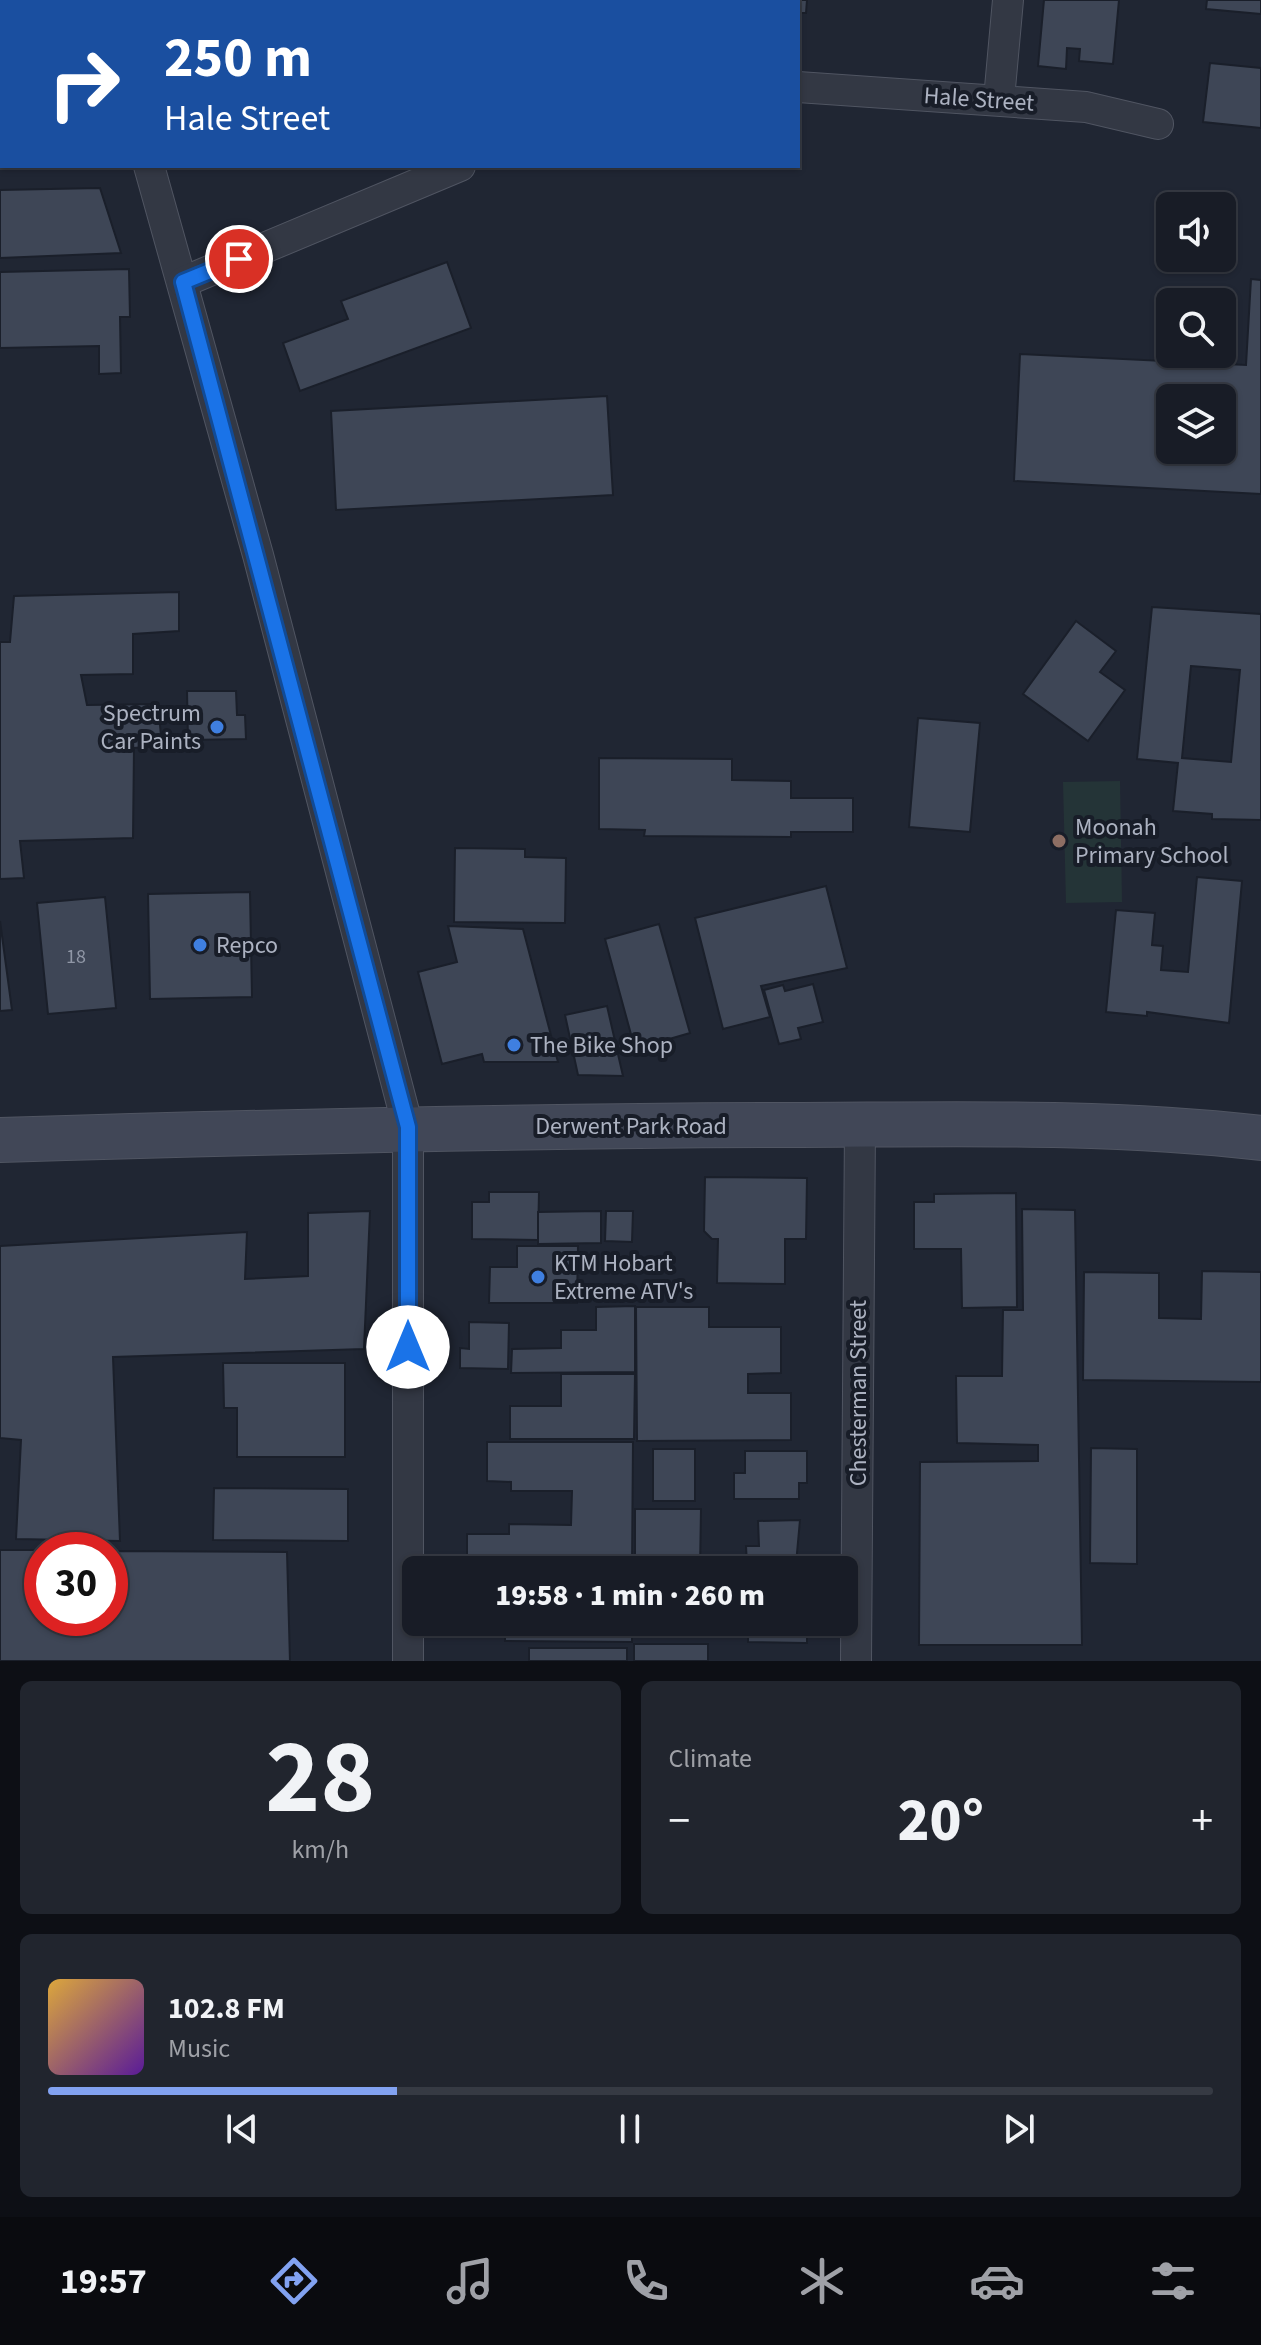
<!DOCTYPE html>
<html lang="en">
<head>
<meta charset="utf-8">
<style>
  body { margin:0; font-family:"Source Sans 3",sans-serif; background:#21252e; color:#f1f3f6; height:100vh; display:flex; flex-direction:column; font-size:30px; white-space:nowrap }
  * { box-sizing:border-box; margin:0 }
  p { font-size:26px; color:#9fa1a7 }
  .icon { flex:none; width:44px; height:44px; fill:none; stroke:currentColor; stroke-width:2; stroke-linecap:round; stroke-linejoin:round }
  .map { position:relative; height:1661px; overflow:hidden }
  .side { display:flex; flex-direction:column; gap:20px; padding:20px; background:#0d0f15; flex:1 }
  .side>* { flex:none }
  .banner { position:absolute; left:0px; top:0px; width:800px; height:168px; box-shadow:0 2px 6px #0004,0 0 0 2px #363a43; background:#1a4fa0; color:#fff; overflow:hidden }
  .fabs { position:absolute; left:1156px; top:192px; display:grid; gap:16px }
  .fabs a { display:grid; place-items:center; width:80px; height:80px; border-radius:12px; background:#181c26; box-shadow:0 2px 6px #0004,0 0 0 2px #363a43; font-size:40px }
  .speed { position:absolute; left:24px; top:1532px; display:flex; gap:16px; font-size:40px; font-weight:700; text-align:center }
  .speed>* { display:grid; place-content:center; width:104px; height:104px; border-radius:50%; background:#181c26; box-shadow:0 2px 6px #0004,0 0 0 2px #363a43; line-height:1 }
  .speed .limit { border:12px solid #d22; background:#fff; color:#111 }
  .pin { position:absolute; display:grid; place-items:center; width:68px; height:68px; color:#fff; margin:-34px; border:4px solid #fff; border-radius:50%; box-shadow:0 2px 8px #0007 }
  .me { position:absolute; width:88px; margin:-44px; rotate:0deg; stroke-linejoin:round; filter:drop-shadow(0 0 6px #0008) }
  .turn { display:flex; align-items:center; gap:28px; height:168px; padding:0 32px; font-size:36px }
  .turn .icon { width:104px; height:104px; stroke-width:2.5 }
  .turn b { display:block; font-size:56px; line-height:68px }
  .big { font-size:60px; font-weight:800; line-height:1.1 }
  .side .tile { flex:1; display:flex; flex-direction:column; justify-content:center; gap:12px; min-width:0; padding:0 28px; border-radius:12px; background:#21252e }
  .side .dial { align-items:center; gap:0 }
  .dial b { font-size:104px; line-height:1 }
  .song { display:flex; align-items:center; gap:24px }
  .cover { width:96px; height:96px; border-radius:12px; background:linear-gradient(135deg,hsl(40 70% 55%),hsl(270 70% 35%)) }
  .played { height:8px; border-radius:4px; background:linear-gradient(90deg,#82a2f1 30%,#363a43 30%) }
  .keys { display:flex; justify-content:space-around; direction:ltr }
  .heat { display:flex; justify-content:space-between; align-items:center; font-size:44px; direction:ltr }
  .side .tiles { flex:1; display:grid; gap:20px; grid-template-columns:1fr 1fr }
  .tile:last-child { grid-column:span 2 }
  .trip { position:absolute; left:402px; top:1556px; width:456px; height:80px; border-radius:12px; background:#181c26; box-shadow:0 2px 6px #0004,0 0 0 2px #363a43; font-weight:800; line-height:80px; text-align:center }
  .tabs { display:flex; height:128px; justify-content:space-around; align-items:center; background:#0a0b0f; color:#9fa1a7 }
  .tabs .icon { width:56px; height:56px }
  .tabs .on { color:#82a2f1 }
  .tabs b { font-size:36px; color:#f1f3f6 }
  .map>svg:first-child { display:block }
  .green { fill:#243437 }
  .building { fill:#3e4656; stroke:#1a1f2a; stroke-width:2; fill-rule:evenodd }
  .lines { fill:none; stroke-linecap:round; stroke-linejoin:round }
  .lane-casing { stroke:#505562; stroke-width:18 }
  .street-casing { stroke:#505562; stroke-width:32 }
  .secondary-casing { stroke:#505562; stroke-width:46 }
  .lane { stroke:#333844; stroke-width:16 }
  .street { stroke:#333844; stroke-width:30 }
  .secondary { stroke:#414757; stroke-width:44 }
  .route-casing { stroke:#114b97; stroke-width:20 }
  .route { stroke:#1a73e8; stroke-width:14 }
  .shop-dot { fill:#3f7fe0; stroke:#181d28; stroke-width:3 }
  .education-dot { fill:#8d6e63; stroke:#181d28; stroke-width:3 }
  .labels { text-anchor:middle; stroke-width:8; stroke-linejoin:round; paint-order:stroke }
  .number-label { font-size:20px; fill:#9097a6 }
  .street-label { font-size:24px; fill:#acb2c1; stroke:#181d28 }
  .poi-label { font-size:24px; fill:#acb2c1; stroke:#181d28; text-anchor:start }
</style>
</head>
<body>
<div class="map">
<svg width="1261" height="1661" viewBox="0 0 1261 1661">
  <rect width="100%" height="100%" fill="#202633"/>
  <polygon class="green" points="1120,781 1122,902 1066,903 1063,782"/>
  <g class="building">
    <polygon points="0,0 36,2 2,2 0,37"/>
    <rect x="171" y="0" width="59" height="2"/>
    <polygon points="304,0 362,0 355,2"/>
    <rect x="462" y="0" width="42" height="2"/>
    <polygon points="525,0 603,0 595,2"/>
    <polygon points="751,0 807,0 806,13 798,13 798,2"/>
    <polygon points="1044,0 1119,0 1113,64 1079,61 1080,49 1067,48 1066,69 1038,66"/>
    <polygon points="1207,0 1261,0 1261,14 1206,9"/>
    <polygon points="1210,63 1261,68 1261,128 1203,122"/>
    <polygon points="100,188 121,253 0,258 0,190"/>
    <polygon points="447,262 471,328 300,391 283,343 348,319 341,301"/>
    <polygon points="129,269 130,317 120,317 121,373 99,374 99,346 0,348 0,272"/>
    <path d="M 1251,279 L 1261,280 L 1261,494 L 1014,481 L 1020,354 L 1246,365 ZM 1170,398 L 1222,398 L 1222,450 L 1170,450 Z"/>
    <polygon points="607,396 613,495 336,510 331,411"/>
    <polygon points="179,592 179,631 133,634 133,674 81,675 87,705 158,704 162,746 134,748 133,838 20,841 24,878 0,879 0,642 10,642 14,596"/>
    <path d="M 1152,607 L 1261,614 L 1261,820 L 1212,819 L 1212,814 L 1173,811 L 1178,763 L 1137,759 ZM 1191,666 L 1240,670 L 1231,762 L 1182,758 Z"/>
    <polygon points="1076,621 1116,651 1100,672 1125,690 1088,741 1023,694"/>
    <polygon points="187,691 236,691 237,715 245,715 246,739 188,740"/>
    <polygon points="918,718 980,723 970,832 909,827"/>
    <polygon points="599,758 732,759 732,780 791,781 791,798 853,798 853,832 791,832 791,837 644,836 645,830 599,829"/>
    <polygon points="455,848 525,849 525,857 566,858 565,923 454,922"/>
    <polygon points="1197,877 1242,881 1229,1023 1147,1012 1147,1016 1106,1012 1116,910 1155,913 1152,945 1163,946 1161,970 1188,972"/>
    <polygon points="826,886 847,968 761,986 770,1017 723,1029 695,918"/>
    <polygon points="250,892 252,997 150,999 148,894"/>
    <polygon points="105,897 116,1008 48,1014 37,903"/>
    <polygon points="0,921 12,1010 0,1011"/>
    <polygon points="659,924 690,1033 635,1049 605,939"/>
    <polygon points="448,926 523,929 558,1062 484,1062 482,1054 442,1064 418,972 457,962"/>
    <polygon points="813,984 823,1022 798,1028 801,1039 779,1044 764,990 783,985 785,991"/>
    <polygon points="607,1006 623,1076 578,1075 565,1015"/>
    <polygon points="705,1177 807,1178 806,1239 785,1239 785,1284 717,1283 718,1239 712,1239 704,1231"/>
    <polygon points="489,1192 539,1192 538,1240 472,1239 472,1202 489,1202"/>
    <polygon points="1016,1193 1017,1307 962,1308 961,1249 914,1249 914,1202 934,1202 934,1194"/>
    <polygon points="1022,1209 1075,1210 1082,1645 919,1645 920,1462 1038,1461 1038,1445 957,1443 956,1376 1002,1376 1003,1310 1023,1310"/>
    <polygon points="370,1211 364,1349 113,1357 120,1541 16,1539 21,1440 0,1438 0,1246 247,1232 245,1279 308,1276 308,1213"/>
    <polygon points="601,1211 601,1243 538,1244 538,1212"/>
    <polygon points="606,1211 633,1211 632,1242 605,1241"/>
    <polygon points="517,1246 578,1246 577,1303 489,1303 490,1267 517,1267"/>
    <polygon points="1202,1271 1261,1272 1261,1382 1083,1380 1084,1272 1159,1273 1159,1318 1201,1319"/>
    <polygon points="635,1306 635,1372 511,1373 512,1349 561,1348 561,1330 596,1330 596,1307"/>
    <polygon points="636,1307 709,1307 709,1327 781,1327 781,1373 748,1374 748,1393 791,1393 791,1440 637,1441"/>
    <polygon points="469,1322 509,1323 508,1369 460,1368 460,1348 469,1349"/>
    <polygon points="223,1363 345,1363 345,1457 237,1457 237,1408 224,1408"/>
    <polygon points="561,1374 635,1374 634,1439 510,1439 510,1406 561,1406"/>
    <polygon points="487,1442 633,1442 632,1570 467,1570 467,1534 509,1534 509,1524 571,1525 572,1491 511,1491 511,1482 487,1481"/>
    <polygon points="1091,1448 1137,1449 1137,1564 1090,1563"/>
    <rect x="653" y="1449" width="42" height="52"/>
    <polygon points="745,1451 807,1451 807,1483 799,1483 799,1499 734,1499 734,1473 745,1473"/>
    <polygon points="214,1488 348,1489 348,1541 213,1540"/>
    <polygon points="635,1509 701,1509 700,1570 635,1570"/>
    <polygon points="800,1520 796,1564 747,1565 746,1546 759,1546 758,1521"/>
    <polygon points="0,1550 42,1550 42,1618 110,1618 110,1551 287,1552 290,1661 0,1661"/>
    <polygon points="505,1622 632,1622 632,1642 505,1641"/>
    <polygon points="748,1622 807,1622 807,1643 748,1642"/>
    <rect x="634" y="1644" width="74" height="17"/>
    <rect x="529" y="1648" width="98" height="13"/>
  </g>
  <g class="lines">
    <g class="lane-casing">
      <polyline id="lane" points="0,92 2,92"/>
    </g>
    <g class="street-casing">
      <g id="street">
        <polyline points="100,0 101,2"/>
        <polyline points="798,87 1086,107 1158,124"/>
        <polyline points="999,99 1008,0"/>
        <polyline points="149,166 258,555 408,1127 408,1661"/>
        <polyline points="183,282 460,166"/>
        <polyline points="856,1661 860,1125"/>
      </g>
    </g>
    <g class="secondary-casing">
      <path id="secondary" d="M 0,1140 C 258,1132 515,1126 773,1125 C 935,1125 1100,1119 1261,1138"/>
    </g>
    <use href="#lane" class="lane"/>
    <use href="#street" class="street"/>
    <use href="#secondary" class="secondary"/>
  </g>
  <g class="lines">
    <g class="route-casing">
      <polyline id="route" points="239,259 183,282 408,1127 408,1347"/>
    </g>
    <use href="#route" class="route"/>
  </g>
  <g class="shop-dot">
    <circle cx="217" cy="727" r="8"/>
    <circle cx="200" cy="945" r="8"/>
    <circle cx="514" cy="1045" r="8"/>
    <circle cx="538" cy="1277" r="8"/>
  </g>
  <circle class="education-dot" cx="1059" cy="841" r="8"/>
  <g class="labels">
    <g class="number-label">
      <text x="76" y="963">18</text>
    </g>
    <g class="street-label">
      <text transform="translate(979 99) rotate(4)" y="8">Hale Street</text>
      <text x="631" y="1134">Derwent Park Road</text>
      <text transform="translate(858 1393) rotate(-90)" y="8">Chesterman Street</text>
    </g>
    <g class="poi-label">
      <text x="201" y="721" text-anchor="end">Spectrum<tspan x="201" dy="28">Car Paints</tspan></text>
      <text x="1075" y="835">Moonah<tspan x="1075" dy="28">Primary School</tspan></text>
      <text x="216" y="953">Repco</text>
      <text x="530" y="1053">The Bike Shop</text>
      <text x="554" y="1271">KTM Hobart<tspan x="554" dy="28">Extreme ATV's</tspan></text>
    </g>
  </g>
</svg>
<div class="fabs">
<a><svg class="icon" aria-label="sound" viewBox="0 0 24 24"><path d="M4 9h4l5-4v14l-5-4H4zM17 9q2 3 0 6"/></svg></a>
<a><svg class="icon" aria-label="search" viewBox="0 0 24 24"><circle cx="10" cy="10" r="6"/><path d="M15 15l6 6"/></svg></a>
<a><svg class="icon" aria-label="layers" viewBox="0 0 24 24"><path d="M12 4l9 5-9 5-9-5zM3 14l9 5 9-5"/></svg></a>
</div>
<div class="speed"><div class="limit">30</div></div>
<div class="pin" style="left:239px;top:259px;background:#d93025"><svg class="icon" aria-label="arrive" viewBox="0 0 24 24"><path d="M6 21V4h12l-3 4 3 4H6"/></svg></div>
<svg class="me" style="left:408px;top:1347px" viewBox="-20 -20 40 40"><circle r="19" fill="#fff"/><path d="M0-13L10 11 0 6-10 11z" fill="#1a73e8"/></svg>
<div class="trip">19:58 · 1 min · 260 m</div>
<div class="banner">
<div class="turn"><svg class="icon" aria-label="right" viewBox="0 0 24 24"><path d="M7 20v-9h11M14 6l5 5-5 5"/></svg><div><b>250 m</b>Hale Street</div></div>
</div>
</div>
<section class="side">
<div class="tiles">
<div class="tile dial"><b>28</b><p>km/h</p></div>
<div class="tile"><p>Climate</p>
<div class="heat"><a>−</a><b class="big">20°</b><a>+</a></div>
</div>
<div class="tile">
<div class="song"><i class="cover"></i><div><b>102.8 FM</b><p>Music</p></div></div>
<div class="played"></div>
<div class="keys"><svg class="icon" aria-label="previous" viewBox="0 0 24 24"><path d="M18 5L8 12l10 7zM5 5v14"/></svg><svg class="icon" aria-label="pause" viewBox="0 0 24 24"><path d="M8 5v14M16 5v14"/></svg><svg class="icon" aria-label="next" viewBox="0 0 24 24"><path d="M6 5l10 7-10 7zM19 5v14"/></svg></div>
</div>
</div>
</section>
<nav class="tabs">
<b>19:57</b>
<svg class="icon on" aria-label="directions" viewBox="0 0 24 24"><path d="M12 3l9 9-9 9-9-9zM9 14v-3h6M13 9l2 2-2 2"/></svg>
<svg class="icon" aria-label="music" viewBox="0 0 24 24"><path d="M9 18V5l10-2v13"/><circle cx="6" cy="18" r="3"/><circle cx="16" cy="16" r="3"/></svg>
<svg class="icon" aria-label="phone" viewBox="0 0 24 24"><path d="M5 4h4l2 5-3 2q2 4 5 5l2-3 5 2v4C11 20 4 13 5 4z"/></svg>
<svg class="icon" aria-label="climate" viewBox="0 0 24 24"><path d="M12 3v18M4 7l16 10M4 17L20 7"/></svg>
<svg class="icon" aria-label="car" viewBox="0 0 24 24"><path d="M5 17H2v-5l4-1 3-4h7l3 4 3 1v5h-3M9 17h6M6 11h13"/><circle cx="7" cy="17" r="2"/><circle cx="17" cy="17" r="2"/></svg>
<svg class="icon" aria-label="filters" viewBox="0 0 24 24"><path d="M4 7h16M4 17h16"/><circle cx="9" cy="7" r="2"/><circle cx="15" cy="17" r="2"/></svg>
</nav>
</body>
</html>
